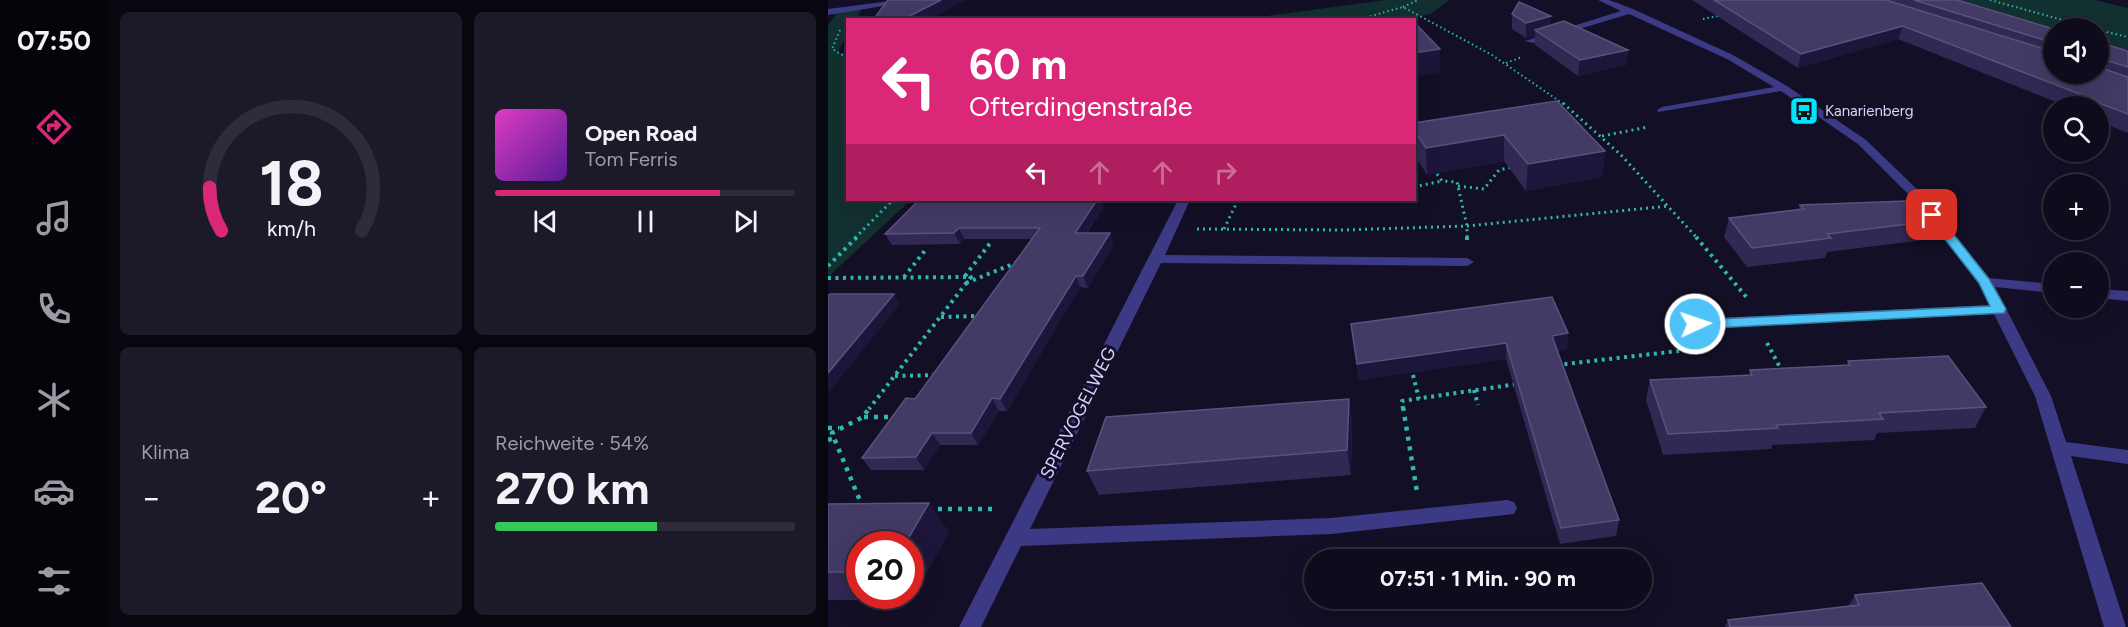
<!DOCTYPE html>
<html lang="de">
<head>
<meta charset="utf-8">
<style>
  body { margin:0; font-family:Figtree,sans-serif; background:#1c1929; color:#f1f3f6; height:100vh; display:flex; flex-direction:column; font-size:22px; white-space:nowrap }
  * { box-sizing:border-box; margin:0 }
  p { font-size:20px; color:#9b9ba3 }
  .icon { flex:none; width:33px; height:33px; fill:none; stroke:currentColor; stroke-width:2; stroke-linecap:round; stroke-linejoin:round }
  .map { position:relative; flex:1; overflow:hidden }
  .details { display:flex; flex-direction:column; gap:12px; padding:12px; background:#08060f; width:720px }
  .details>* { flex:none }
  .top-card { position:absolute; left:18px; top:18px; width:570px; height:183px; border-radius:0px; box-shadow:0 6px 24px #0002,0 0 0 2px #2e2b3b; background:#db2777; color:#fff; overflow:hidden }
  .tools { position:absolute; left:1215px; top:18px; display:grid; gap:12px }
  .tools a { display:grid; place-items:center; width:66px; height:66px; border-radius:50%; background:#0e0b1c; box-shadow:0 6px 24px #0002,0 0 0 2px #2e2b3b; font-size:30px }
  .speed { position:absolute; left:18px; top:531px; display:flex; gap:12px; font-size:30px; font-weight:700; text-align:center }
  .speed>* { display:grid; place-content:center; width:78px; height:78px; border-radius:50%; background:#0e0b1c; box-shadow:0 6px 24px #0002,0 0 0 2px #2e2b3b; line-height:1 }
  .speed .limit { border:9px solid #d22; background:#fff; color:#111 }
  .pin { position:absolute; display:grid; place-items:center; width:51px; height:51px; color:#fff; margin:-26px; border-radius:12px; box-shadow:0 3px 9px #0006 }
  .me { position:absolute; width:66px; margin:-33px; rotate:87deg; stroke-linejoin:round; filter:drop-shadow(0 0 4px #0008) }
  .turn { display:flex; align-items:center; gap:21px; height:126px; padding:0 24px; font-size:27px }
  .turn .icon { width:78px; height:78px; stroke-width:2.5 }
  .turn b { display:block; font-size:42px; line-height:51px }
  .lanes { display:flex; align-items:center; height:57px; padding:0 24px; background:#0003; justify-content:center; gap:30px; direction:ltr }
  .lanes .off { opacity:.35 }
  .big { font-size:45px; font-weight:700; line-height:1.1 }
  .details .tile { flex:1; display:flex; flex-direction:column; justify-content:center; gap:9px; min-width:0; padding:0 21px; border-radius:9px; background:#1c1929 }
  .details .dial { align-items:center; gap:0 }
  .dial svg { height:156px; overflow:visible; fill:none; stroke:#2e2b3b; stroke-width:7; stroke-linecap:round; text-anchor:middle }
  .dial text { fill:#f1f3f6; stroke:none }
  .song { display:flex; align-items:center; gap:18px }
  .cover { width:72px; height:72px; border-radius:9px; background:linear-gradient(135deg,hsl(310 70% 55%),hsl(270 70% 35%)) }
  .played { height:6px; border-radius:3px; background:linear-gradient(90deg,#db2777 75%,#2e2b3b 75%) }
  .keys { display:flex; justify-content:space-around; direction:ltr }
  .heat { display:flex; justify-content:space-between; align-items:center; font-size:33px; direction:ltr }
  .charge { height:9px; border-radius:4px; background:linear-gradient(90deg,#34c759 54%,#2e2b3b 0) }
  .details .tiles { flex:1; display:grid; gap:12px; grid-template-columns:repeat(2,1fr) }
  .trip { position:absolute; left:476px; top:549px; width:348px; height:60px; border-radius:30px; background:#0e0b1c; box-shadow:0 6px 24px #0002,0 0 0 2px #2e2b3b; font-weight:700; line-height:60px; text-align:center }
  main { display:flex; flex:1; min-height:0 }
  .tabs { display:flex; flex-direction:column; width:108px; justify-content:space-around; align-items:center; background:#06040b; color:#9b9ba3 }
  .tabs .icon { width:42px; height:42px }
  .tabs .selected { color:#db2777 }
  .tabs b { font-size:27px; color:#f1f3f6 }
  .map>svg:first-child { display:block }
  .green { fill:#12302f }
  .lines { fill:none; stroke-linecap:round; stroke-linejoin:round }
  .path-far3 { stroke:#2fb8b0; stroke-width:2; stroke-dasharray:1.5 3; stroke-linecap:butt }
  .path-far2 { stroke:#2fb8b0; stroke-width:3; stroke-dasharray:2 4; stroke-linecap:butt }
  .path-far1 { stroke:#2fb8b0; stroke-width:4; stroke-dasharray:3 4.5; stroke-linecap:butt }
  .path { stroke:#2fb8b0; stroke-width:4.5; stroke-dasharray:4 6; stroke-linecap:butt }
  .minor { fill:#3d3a85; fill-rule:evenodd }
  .wall { fill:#312854; fill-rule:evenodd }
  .shaded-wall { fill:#1d163a }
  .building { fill:#433a66; stroke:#5a527e; stroke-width:1.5 }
  .route { fill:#4fc3f7; stroke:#337fa1; stroke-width:1.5 }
  .labels { text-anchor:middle; stroke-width:6; stroke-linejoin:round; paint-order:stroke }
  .far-poi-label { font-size:15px; fill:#d9d4ff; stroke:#130f26; text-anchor:start }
  .street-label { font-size:18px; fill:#d9d4ff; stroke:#130f26 }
</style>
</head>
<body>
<main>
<nav class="tabs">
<b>07:50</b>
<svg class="icon selected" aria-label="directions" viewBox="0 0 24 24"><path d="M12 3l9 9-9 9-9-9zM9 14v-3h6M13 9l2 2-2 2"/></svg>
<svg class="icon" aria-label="music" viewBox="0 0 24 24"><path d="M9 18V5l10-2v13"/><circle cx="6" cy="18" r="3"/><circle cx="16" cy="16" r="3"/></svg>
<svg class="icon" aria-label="phone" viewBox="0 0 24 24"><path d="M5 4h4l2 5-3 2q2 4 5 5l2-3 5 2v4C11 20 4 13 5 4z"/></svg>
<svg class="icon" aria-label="climate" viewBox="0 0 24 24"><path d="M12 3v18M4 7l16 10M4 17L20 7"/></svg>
<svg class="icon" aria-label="car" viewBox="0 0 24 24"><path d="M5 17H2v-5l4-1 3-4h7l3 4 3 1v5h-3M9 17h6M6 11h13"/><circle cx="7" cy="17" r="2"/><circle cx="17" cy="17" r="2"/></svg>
<svg class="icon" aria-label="filters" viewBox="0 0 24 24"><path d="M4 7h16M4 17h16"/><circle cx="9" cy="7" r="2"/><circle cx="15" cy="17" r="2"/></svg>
</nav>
<section class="details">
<div class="tiles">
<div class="tile dial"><svg viewBox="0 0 100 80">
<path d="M14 69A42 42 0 1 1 86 69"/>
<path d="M14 69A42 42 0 0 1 8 47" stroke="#db2777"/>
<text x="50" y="56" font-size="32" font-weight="700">18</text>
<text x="50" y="72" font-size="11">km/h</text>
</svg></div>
<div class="tile">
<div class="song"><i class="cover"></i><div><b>Open Road</b><p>Tom Ferris</p></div></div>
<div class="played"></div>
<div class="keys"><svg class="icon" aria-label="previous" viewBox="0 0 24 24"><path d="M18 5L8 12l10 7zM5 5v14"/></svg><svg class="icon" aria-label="pause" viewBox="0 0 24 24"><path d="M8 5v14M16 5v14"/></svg><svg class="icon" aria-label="next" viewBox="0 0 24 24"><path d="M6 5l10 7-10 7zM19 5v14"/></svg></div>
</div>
<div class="tile"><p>Klima</p>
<div class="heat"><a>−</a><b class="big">20°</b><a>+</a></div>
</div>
<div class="tile"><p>Reichweite · 54%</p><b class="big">270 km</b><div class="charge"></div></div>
</div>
</section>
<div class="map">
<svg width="1300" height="627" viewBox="0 0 1300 627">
  <rect width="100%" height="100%" fill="#130f26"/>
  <g class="green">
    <polygon points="558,0 621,0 603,14 580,19 409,20"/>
    <polygon points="1116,0 1267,0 1300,8 1300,50 1271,42 1270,28 1225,30"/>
    <polygon points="35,7 28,19 20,20 19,35 9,53 19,53 20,200 83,200 0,277 0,26 10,11"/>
  </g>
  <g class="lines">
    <g class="path-far3">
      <polyline points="1162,0 1264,28"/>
      <polyline points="575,7 590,0"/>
      <polyline points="875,19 894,15"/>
      <polyline points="529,20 575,7 664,55 737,105"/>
      <polyline points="12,30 4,49 20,58"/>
      <polyline points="1270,30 1300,37"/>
      <polyline points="678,63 694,57"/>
    </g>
    <g class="path-far2">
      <polyline points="735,103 793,155 869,238"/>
      <polyline points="774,136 820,127"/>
      <polyline points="609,174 614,181 629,182 639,226 639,238"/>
      <polyline points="630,186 656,189 671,170 685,167"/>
      <polyline points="586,187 614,181"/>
      <polyline points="369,229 516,230 639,226 841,206"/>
      <polyline points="396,229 410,200"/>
      <polyline points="27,238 65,200"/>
    </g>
    <g class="path-far1">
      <polyline points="639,237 639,241"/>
      <polyline points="868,237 920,299"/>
      <polyline points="0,266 29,237"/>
      <polyline points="137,276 163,242"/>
      <polyline points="76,277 99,248"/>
      <polyline points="0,278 143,277 41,409"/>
      <polyline points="138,283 190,262"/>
      <polyline points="113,317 150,316"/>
      <polyline points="939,343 954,371"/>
      <polyline points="729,365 859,350 861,345"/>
      <polyline points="585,375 591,399"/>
      <polyline points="67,376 108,375"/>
      <polyline points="646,390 650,405"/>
      <polyline points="575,409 574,401 689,384"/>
    </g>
    <g class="path">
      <polyline points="575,407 589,492"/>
      <polyline points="36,417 68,417"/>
      <polyline points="0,428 11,428"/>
      <polyline points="0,440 6,438"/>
      <polyline points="35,508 4,433 35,417 42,407"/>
      <polyline points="100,509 170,509"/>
    </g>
    <g class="minor">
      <polygon points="70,0 92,0 0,15 0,9"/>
      <polygon points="770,0 781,0 805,9 905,55 959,86 1038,140 1097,197 1161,278 1226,284 1226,293 1167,287 1223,396 1238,442 1300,450 1300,464 1243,456 1298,627 1276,627 1207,396 1166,314 862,328 859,324 867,319 1161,305 1150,283 1089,203 1030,144 953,91 830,112 829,110 834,107 946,87 899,59 801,14 705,43 697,41 793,11"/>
      <polygon points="350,200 362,200 337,255 639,258 646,262 639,266 333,263 202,529 503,518 679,500 686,502 689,508 686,514 503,534 193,546 153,627 131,627"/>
      <polygon points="1270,289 1300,291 1300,301 1270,298"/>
    </g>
  </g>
  <g class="wall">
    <polygon points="864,0 1129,0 1226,29 1226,74 1270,74 1270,42 1300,51 1300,133 1270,121 1270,106 1238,106 1070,39 970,68"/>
    <polygon points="684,14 800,50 798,65 750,76 707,45 707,36 698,38 684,29"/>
    <polygon points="729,101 777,151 774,177 698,191 676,161 599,175 586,154 586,123"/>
    <polygon points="111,200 272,200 275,208 259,233 286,244 260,288 252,287 179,411 171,411 150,445 112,445 96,470 43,470 34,458 87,399 204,239 136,239 132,244 64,245 57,234"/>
    <polygon points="972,205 1112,220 1104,239 999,252 997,258 919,267 896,237 901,218 970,210"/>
    <polygon points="523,324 740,333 739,349 729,351 791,520 788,536 732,544 678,359 531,380"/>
    <polygon points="1020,361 1158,407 1147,428 1049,433 1046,440 944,445 943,449 835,455 818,400 822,380 921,375 922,370 1019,365"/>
    <polygon points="521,399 524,424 523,475 271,495 259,471"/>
    <path d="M 0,504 L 121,532 L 83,600 L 0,600 ZM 32,544 L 82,544 L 82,596 L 32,596 Z"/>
    <polygon points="1027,595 1183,627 897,627 900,620 1020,607"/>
  </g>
  <g class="shaded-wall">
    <polygon points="113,0 138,0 100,20 74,20"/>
    <polygon points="723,16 722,31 707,30 707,36 698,38 698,23"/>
    <polygon points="1075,26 1070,39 970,68 973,54"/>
    <polygon points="612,49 612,72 586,77 586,53"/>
    <polygon points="800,50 798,65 750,76 752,60"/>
    <polygon points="676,135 676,161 599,175 598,148"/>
    <polygon points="777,151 774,177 698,191 700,164"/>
    <polygon points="269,200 272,200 275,208 251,244 247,233"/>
    <polygon points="131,228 136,239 132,244 126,233"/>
    <polygon points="282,233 286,244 260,288 255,276"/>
    <polygon points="248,276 252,287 179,411 172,399"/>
    <polygon points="66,294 72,304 1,392 0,390 0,373"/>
    <polygon points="740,333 739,349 722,352 724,336"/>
    <polygon points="678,343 678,359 531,380 529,364"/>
    <polygon points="164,398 171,411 150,445 143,433"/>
    <polygon points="521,399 524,424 523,475 519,450"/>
    <polygon points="104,433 112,445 96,470 88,457"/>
    <polygon points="101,503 121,532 83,600 79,596 82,596 82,544 77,544"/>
  </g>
  <g class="building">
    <polygon points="60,0 113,0 74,20 45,20"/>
    <polygon points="886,0 1058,0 1226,52 1226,74 1270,74 1270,67 1300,77 1300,114 1268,102 1270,101 1075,26 973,54"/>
    <polygon points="1086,0 1129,0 1226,29 1226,43"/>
    <polygon points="691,2 723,16 698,23 684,14"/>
    <polygon points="581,17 584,20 562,20"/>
    <polygon points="736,21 800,50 752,60 707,30"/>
    <polygon points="586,22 612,49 586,53"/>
    <polygon points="1270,42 1300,51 1300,67 1270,58"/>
    <polygon points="729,101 777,151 700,164 676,135 598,148 586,130 586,123"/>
    <polygon points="111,200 269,200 247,233 282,233 255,276 248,276 172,399 164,398 143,433 104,433 88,457 34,458 78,398 87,399 212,228 131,228 126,233 57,234 90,201"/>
    <polygon points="1106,200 1111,206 1112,220 999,234 1003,238 924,248 901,218 976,209 972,205"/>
    <polygon points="2,294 66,294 0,373 0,296"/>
    <polygon points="724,297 740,333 724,336 791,520 733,528 678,343 529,364 523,324"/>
    <polygon points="1120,356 1158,407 1051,413 1055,419 948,425 950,428 840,434 822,380 924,375 922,370 1022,365 1020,361"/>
    <polygon points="521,399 519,450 259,471 278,417"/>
    <polygon points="101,503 77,544 32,544 32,572 0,572 0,504"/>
    <polygon points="1154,583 1183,627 902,627 900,620 1031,605 1027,595"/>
  </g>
  <polygon class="route" points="1104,211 1108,212 1161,279 1178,309 1176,313 867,329 860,324 867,320 1162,306 1151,283 1098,215"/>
  <defs>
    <g id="bus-square" transform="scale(1.5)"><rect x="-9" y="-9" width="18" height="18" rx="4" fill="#00e5ff" stroke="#130f26"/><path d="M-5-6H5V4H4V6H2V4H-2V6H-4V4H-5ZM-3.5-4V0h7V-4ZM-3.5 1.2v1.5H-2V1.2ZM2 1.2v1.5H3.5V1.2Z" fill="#111"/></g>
  </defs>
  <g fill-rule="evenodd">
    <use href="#bus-square" x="976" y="111"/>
  </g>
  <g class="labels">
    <g class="far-poi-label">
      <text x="997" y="116">Kanarienberg</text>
    </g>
    <g class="street-label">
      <text transform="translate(250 413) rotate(-63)" y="6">SPERVOGELWEG</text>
    </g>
  </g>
</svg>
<div class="tools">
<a><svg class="icon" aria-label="sound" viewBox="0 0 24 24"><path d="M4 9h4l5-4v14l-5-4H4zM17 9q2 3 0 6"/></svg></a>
<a><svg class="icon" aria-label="search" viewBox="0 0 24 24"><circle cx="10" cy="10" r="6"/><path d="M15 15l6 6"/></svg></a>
<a>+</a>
<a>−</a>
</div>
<div class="speed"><div class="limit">20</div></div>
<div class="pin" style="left:1104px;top:215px;background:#d93025"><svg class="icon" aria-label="arrive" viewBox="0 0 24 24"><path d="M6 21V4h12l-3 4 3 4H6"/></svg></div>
<svg class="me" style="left:867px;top:324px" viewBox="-20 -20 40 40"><circle r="17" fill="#4fc3f7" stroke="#fff" stroke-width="3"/><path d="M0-11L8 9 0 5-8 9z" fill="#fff"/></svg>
<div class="trip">07:51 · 1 Min. · 90 m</div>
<div class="top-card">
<div class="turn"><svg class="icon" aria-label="left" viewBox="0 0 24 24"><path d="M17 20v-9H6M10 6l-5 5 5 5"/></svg><div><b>60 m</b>Ofterdingenstraße</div></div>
<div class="lanes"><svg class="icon" aria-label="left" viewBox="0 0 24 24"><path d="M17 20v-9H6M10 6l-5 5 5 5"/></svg><svg class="icon off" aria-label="ahead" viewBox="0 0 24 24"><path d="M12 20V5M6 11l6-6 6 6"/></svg><svg class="icon off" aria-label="ahead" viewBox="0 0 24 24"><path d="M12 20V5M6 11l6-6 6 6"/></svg><svg class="icon off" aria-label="right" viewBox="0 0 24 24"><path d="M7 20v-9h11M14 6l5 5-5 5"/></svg></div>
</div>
</div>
</main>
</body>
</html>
